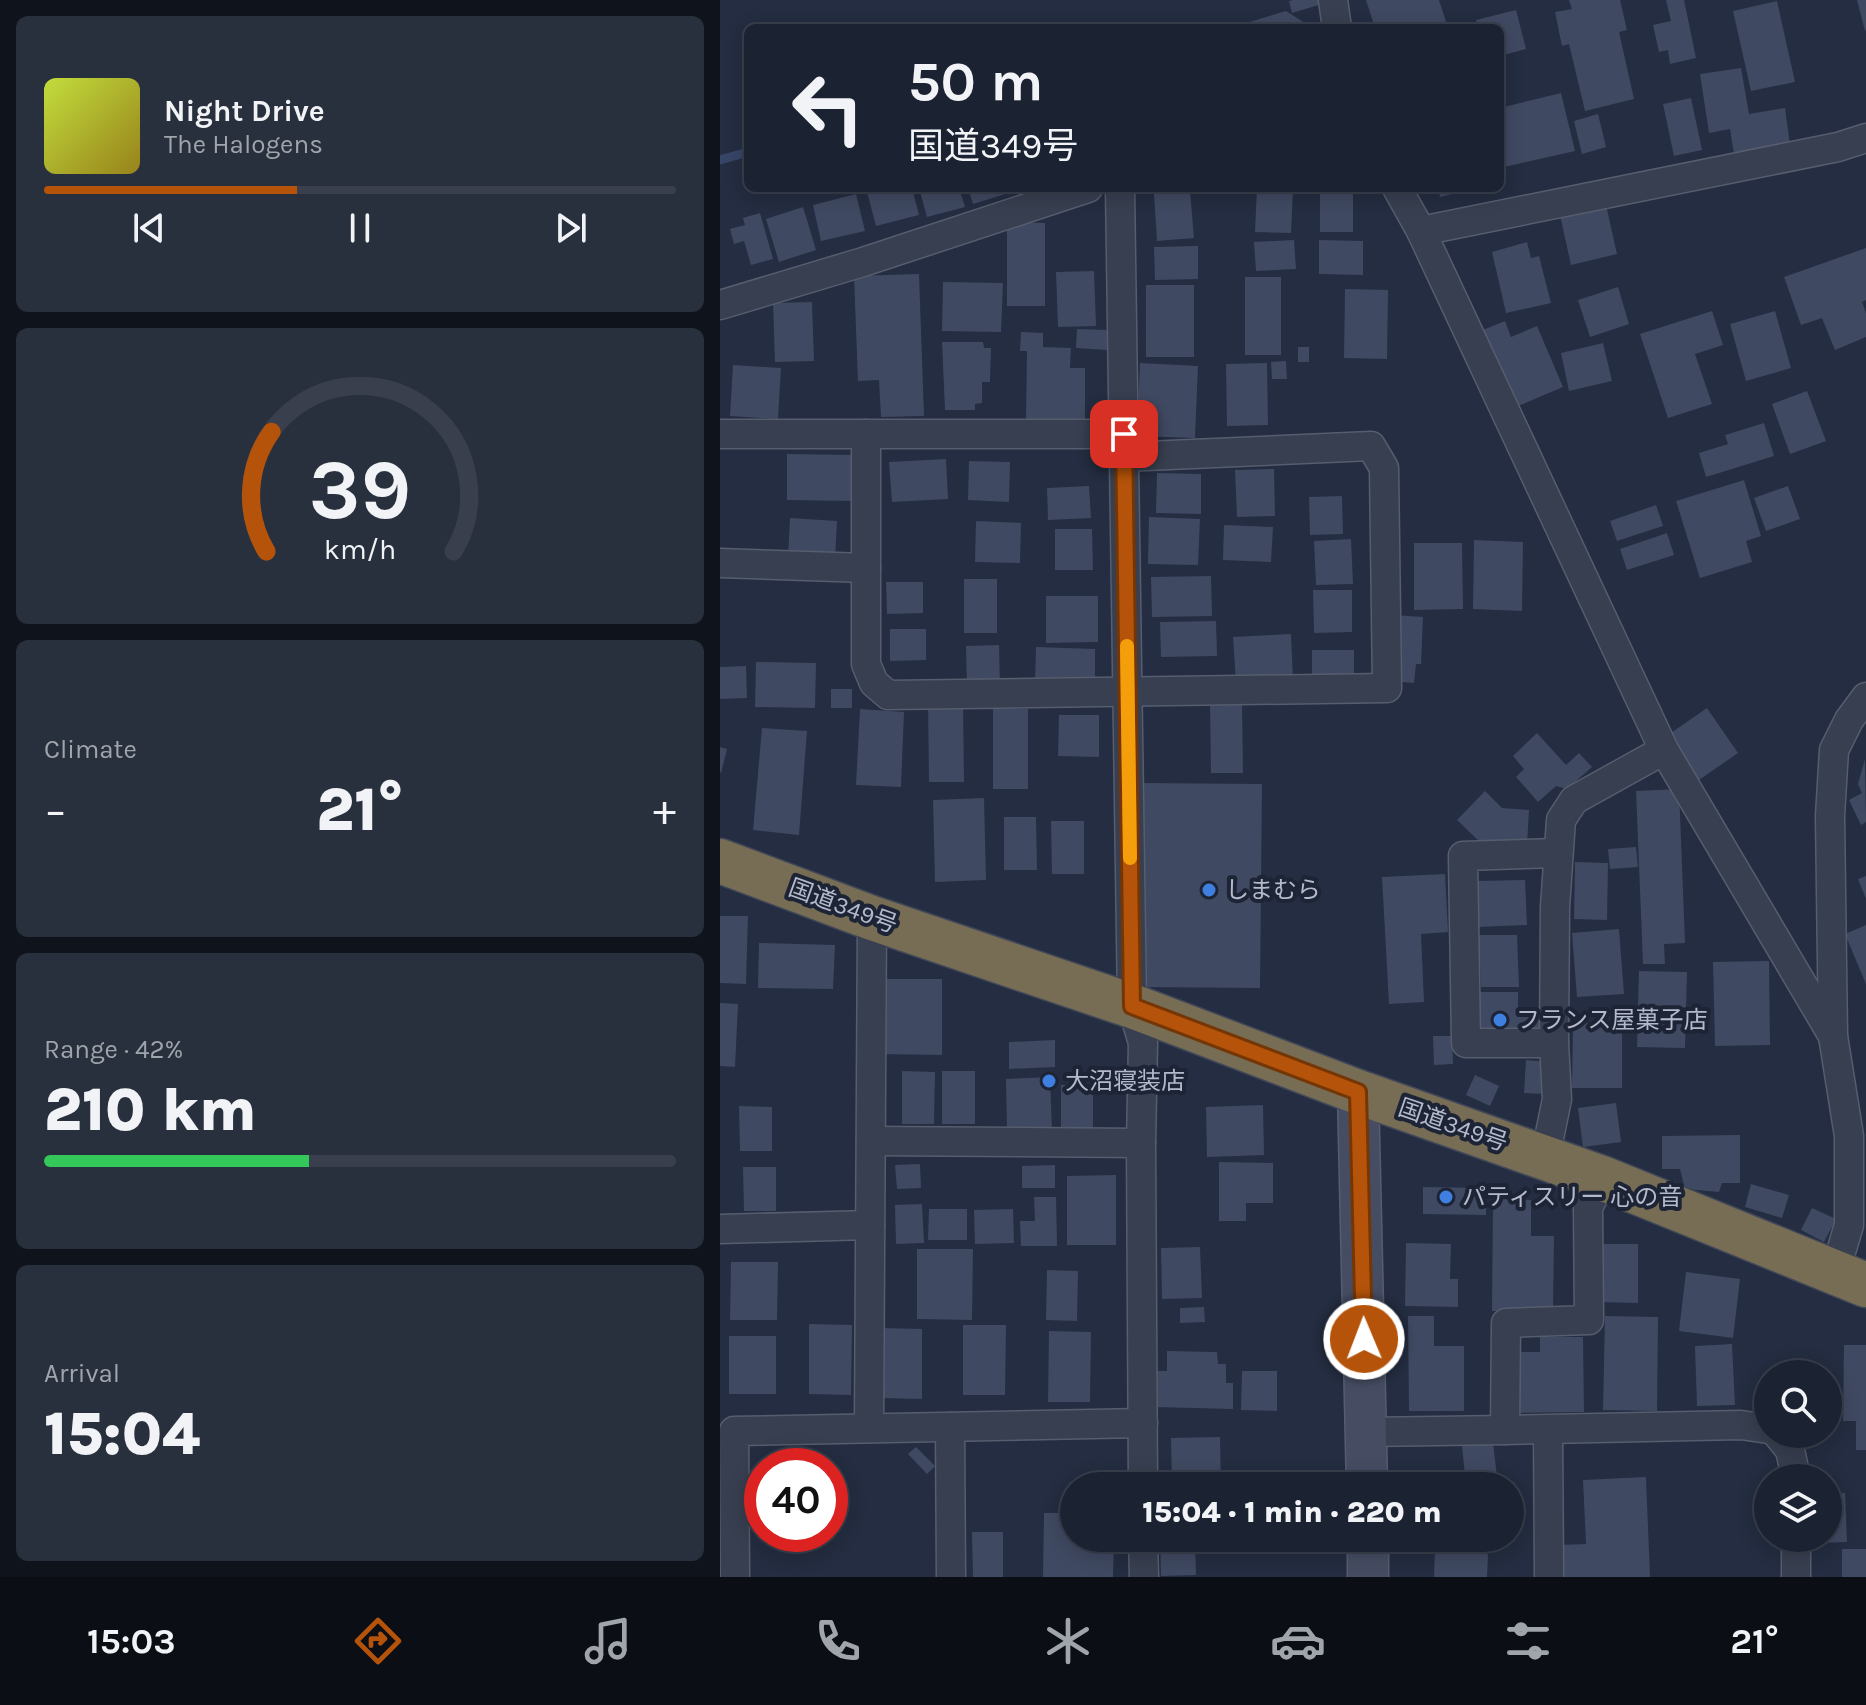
<!DOCTYPE html>
<html lang="en">
<head>
<meta charset="utf-8">
<style>
  body { margin:0; font-family:Karla,"Noto Sans JP",sans-serif; background:#282f3d; color:#f1f3f6; height:100vh; display:flex; flex-direction:column; font-size:30px; white-space:nowrap }
  * { box-sizing:border-box; margin:0 }
  p { font-size:26px; color:#a0a4ab }
  .icon { flex:none; width:44px; height:44px; fill:none; stroke:currentColor; stroke-width:2; stroke-linecap:round; stroke-linejoin:round }
  .map { position:relative; flex:1; overflow:hidden }
  .sheet { display:flex; flex-direction:column; gap:16px; padding:16px; background:#0f131b; width:720px }
  .sheet>* { flex:none }
  .banner { position:absolute; left:24px; top:24px; width:760px; height:168px; border-radius:12px; box-shadow:0 4px 20px #0003,0 0 0 2px #393f4d; background:#1b2231; color:#f1f3f6; overflow:hidden }
  .controls { position:absolute; left:1034px; top:1360px; display:grid; gap:16px }
  .controls a { display:grid; place-items:center; width:88px; height:88px; border-radius:50%; background:#1b2231; box-shadow:0 4px 20px #0003,0 0 0 2px #393f4d; font-size:40px }
  .speed { position:absolute; left:24px; top:1448px; display:flex; gap:16px; font-size:40px; font-weight:700; text-align:center }
  .speed>* { display:grid; place-content:center; width:104px; height:104px; border-radius:50%; background:#1b2231; box-shadow:0 4px 20px #0003,0 0 0 2px #393f4d; line-height:1 }
  .speed .limit { border:12px solid #d22; background:#fff; color:#111 }
  .pin { position:absolute; display:grid; place-items:center; width:68px; height:68px; color:#fff; margin:-34px; border-radius:16px; box-shadow:0 4px 12px #0006 }
  .me { position:absolute; width:88px; margin:-44px; rotate:359deg; stroke-linejoin:round; filter:drop-shadow(0 0 6px #0008) }
  .turn { display:flex; align-items:center; gap:28px; height:168px; padding:0 32px; font-size:36px }
  .turn .icon { width:104px; height:104px; stroke-width:2.5 }
  .turn b { display:block; font-size:56px; line-height:68px }
  .big { font-size:60px; font-weight:800; line-height:1.1 }
  .sheet .card { flex:1; display:flex; flex-direction:column; justify-content:center; gap:12px; min-width:0; padding:0 28px; border-radius:12px; background:#282f3d }
  .sheet .dial { align-items:center; gap:0 }
  .dial svg { height:208px; overflow:visible; fill:none; stroke:#393f4d; stroke-width:7; stroke-linecap:round; text-anchor:middle }
  .dial text { fill:#f1f3f6; stroke:none }
  .song { display:flex; align-items:center; gap:24px }
  .cover { width:96px; height:96px; border-radius:12px; background:linear-gradient(135deg,hsl(70 70% 55%),hsl(50 70% 35%)) }
  .played { height:8px; border-radius:4px; background:linear-gradient(90deg,#b45309 40%,#393f4d 40%) }
  .keys { display:flex; justify-content:space-around; direction:ltr }
  .heat { display:flex; justify-content:space-between; align-items:center; font-size:44px; direction:ltr }
  .charge { height:12px; border-radius:6px; background:linear-gradient(90deg,#34c759 42%,#393f4d 0) }
  .trip { position:absolute; left:340px; top:1472px; width:464px; height:80px; border-radius:40px; background:#1b2231; box-shadow:0 4px 20px #0003,0 0 0 2px #393f4d; font-weight:800; line-height:80px; text-align:center }
  .menu { display:flex; height:128px; justify-content:space-around; align-items:center; background:#0b0e14; color:#a0a4ab }
  .menu .icon { width:56px; height:56px }
  .menu .current { color:#b45309 }
  .menu b { font-size:36px; color:#f1f3f6 }
  main { display:flex; flex:1; min-height:0 }
  .map>svg:first-child { display:block }
  .lines { fill:none; stroke-linecap:round; stroke-linejoin:round }
  .stream { stroke:#374568; stroke-width:9 }
  .building { fill:#3f4961 }
  .street-casing { stroke:#565d6e; stroke-width:31 }
  .secondary-casing { stroke:#565d6e; stroke-width:43 }
  .highway-casing { stroke:#404758; stroke-width:47 }
  .street { stroke:#383f50; stroke-width:28 }
  .secondary { stroke:#464d63; stroke-width:40 }
  .highway { stroke:#776d55; stroke-width:44 }
  .route-casing { stroke:#753606; stroke-width:20 }
  .route { stroke:#b45309; stroke-width:14 }
  .slow { stroke:#f59e0b; stroke-width:14 }
  .shop-dot { fill:#3f7fe0; stroke:#1d2435; stroke-width:3 }
  .labels { text-anchor:middle; stroke-width:8; stroke-linejoin:round; paint-order:stroke }
  .poi-label { font-size:24px; fill:#b4bacb; stroke:#1d2435; text-anchor:start }
  .street-label { font-size:24px; fill:#b4bacb; stroke:#1d2435 }
</style>
</head>
<body>
<main>
<section class="sheet">
<div class="card">
<div class="song"><i class="cover"></i><div><b>Night Drive</b><p>The Halogens</p></div></div>
<div class="played"></div>
<div class="keys"><svg class="icon" aria-label="previous" viewBox="0 0 24 24"><path d="M18 5L8 12l10 7zM5 5v14"/></svg><svg class="icon" aria-label="pause" viewBox="0 0 24 24"><path d="M8 5v14M16 5v14"/></svg><svg class="icon" aria-label="next" viewBox="0 0 24 24"><path d="M6 5l10 7-10 7zM19 5v14"/></svg></div>
</div>
<div class="card dial"><svg viewBox="0 0 100 80">
<path d="M14 69A42 42 0 1 1 86 69"/>
<path d="M14 69A42 42 0 0 1 16 23" stroke="#b45309"/>
<text x="50" y="56" font-size="32" font-weight="700">39</text>
<text x="50" y="72" font-size="11">km/h</text>
</svg></div>
<div class="card"><p>Climate</p>
<div class="heat"><a>−</a><b class="big">21°</b><a>+</a></div>
</div>
<div class="card"><p>Range · 42%</p><b class="big">210 km</b><div class="charge"></div></div>
<div class="card"><p>Arrival</p><b class="big">15:04</b></div>
</section>
<div class="map">
<svg width="1146" height="1577" viewBox="0 0 1146 1577">
  <rect width="100%" height="100%" fill="#242d41"/>
  <g class="lines">
    <polyline class="stream" points="0,160 28,152"/>
  </g>
  <g class="building">
    <polygon points="573,0 612,0 612,1 572,13 569,1"/>
    <polygon points="646,0 719,0 728,28 655,28"/>
    <polygon points="849,0 900,0 907,30 899,32 914,99 865,111 849,44 842,46 835,12 852,9"/>
    <polygon points="946,0 964,0 976,58 950,64 948,50 939,52 933,25 951,21"/>
    <polygon points="1137,0 1146,0 1146,30 1145,31"/>
    <polygon points="1057,1 1075,82 1031,91 1013,11"/>
    <polygon points="796,10 806,49 780,56 780,28 758,28 756,20"/>
    <polygon points="566,11 585,23 586,28 524,28 523,24"/>
    <polygon points="1021,68 1029,114 1065,108 1070,145 1014,154 1010,129 989,133 980,74"/>
    <polygon points="841,93 855,151 780,168 780,108"/>
    <polygon points="971,98 982,150 954,156 943,104"/>
    <polygon points="878,114 886,147 862,154 854,121"/>
    <polygon points="146,188 192,188 199,215 156,226"/>
    <polygon points="199,188 239,188 245,207 207,217"/>
    <polygon points="248,188 291,188 292,192 253,204"/>
    <polygon points="537,188 573,188 571,233 535,232"/>
    <rect x="600" y="188" width="33" height="44"/>
    <polygon points="718,188 753,188 753,189 720,197"/>
    <polygon points="470,191 474,238 437,241 434,194"/>
    <polygon points="136,194 145,231 101,241 93,205"/>
    <polygon points="886,205 897,254 851,265 840,215"/>
    <polygon points="83,207 96,250 59,262 46,219"/>
    <polygon points="40,213 53,259 31,265 24,241 14,244 10,229 25,225 23,218"/>
    <polygon points="287,222 325,223 325,306 287,306"/>
    <polygon points="574,240 576,269 536,271 534,242"/>
    <polygon points="599,240 643,241 643,275 599,274"/>
    <polygon points="807,242 811,258 819,256 831,303 786,313 772,252"/>
    <polygon points="478,246 478,279 435,280 434,247"/>
    <polygon points="1146,248 1146,300 1142,302 1146,313 1146,337 1115,350 1102,318 1081,325 1064,277"/>
    <polygon points="374,271 376,326 338,327 336,272"/>
    <polygon points="199,274 204,416 161,417 159,380 138,381 134,276"/>
    <rect x="525" y="277" width="36" height="78"/>
    <polygon points="223,282 283,283 281,332 222,331"/>
    <rect x="426" y="285" width="48" height="72"/>
    <polygon points="898,287 909,324 870,337 858,300"/>
    <polygon points="625,289 668,290 667,359 624,358"/>
    <polygon points="92,302 94,361 55,362 53,303"/>
    <polygon points="992,311 1003,345 975,354 992,404 948,418 920,334"/>
    <polygon points="1055,311 1071,368 1026,381 1010,324"/>
    <polygon points="785,321 791,337 817,326 843,387 791,409 758,332"/>
    <polygon points="357,329 388,330 387,350 356,348"/>
    <polygon points="301,332 323,333 323,347 351,348 350,368 365,368 365,420 306,419 307,351 300,351"/>
    <polygon points="222,342 263,342 264,348 271,348 270,382 262,382 262,403 255,404 255,410 225,410"/>
    <polygon points="883,343 892,381 849,391 841,353"/>
    <rect x="578" y="347" width="11" height="15"/>
    <polygon points="566,361 567,379 552,379 551,362"/>
    <polygon points="420,363 478,366 475,438 417,436"/>
    <polygon points="547,363 548,425 507,426 506,364"/>
    <polygon points="13,365 61,368 58,419 10,416"/>
    <polygon points="1087,391 1106,441 1070,454 1052,404"/>
    <polygon points="1044,423 1054,456 986,477 979,453 1008,444 1005,435"/>
    <polygon points="67,454 134,455 134,501 67,500"/>
    <polygon points="226,459 228,499 172,502 169,462"/>
    <polygon points="249,461 290,462 289,502 248,500"/>
    <polygon points="554,469 555,516 517,517 515,470"/>
    <polygon points="437,473 481,474 481,514 436,513"/>
    <polygon points="1024,480 1041,536 1026,541 1032,562 980,578 956,501"/>
    <polygon points="369,486 371,518 328,520 327,488"/>
    <polygon points="1068,486 1080,519 1046,531 1034,498"/>
    <polygon points="622,496 623,534 590,535 589,497"/>
    <polygon points="936,505 943,526 897,541 890,521"/>
    <polygon points="429,517 480,519 478,565 428,564"/>
    <polygon points="70,518 117,521 115,559 68,557"/>
    <polygon points="256,521 301,523 300,563 255,562"/>
    <polygon points="504,525 553,527 551,562 503,560"/>
    <polygon points="335,529 372,529 373,570 335,570"/>
    <polygon points="947,533 954,555 907,570 900,549"/>
    <polygon points="631,539 633,584 596,585 594,541"/>
    <polygon points="754,540 803,542 802,611 753,609"/>
    <polygon points="694,543 742,543 743,609 694,610"/>
    <polygon points="491,576 492,616 432,617 431,577"/>
    <rect x="244" y="579" width="33" height="54"/>
    <polygon points="166,582 203,582 203,613 167,614"/>
    <polygon points="593,590 632,590 632,632 594,633"/>
    <polygon points="326,596 378,596 378,642 326,643"/>
    <polygon points="674,615 703,617 701,664 696,664 694,683 670,681"/>
    <polygon points="496,621 497,656 441,657 440,622"/>
    <polygon points="170,629 206,629 206,660 170,661"/>
    <polygon points="571,634 573,679 516,682 513,637"/>
    <polygon points="279,645 280,687 247,688 246,646"/>
    <polygon points="316,647 375,649 375,685 315,683"/>
    <rect x="592" y="650" width="42" height="33"/>
    <polygon points="36,662 96,663 95,708 35,707"/>
    <polygon points="26,666 27,698 0,699 0,667"/>
    <rect x="111" y="689" width="21" height="19"/>
    <polygon points="208,701 243,701 244,782 209,782"/>
    <polygon points="490,701 522,701 523,773 491,773"/>
    <polygon points="987,708 1018,753 979,780 948,735"/>
    <polygon points="140,709 184,712 181,787 136,785"/>
    <rect x="273" y="709" width="35" height="80"/>
    <polygon points="339,715 379,715 379,757 338,756"/>
    <polygon points="42,728 87,731 79,835 33,830"/>
    <polygon points="817,733 846,765 859,753 872,767 847,789 836,786 818,802 796,777 804,769 793,756"/>
    <polygon points="0,747 7,749 1,773 0,772"/>
    <polygon points="1145,759 1146,822 1141,825 1129,800 1142,793 1138,784"/>
    <polygon points="421,783 542,784 540,988 420,987"/>
    <polygon points="959,789 965,943 944,944 945,964 923,964 916,791"/>
    <polygon points="765,791 782,808 809,810 807,845 760,842 737,820"/>
    <polygon points="264,798 266,880 215,882 213,800"/>
    <polygon points="284,817 316,817 317,870 284,870"/>
    <polygon points="331,821 364,821 364,874 332,874"/>
    <polygon points="916,847 918,867 890,869 888,849"/>
    <polygon points="855,862 888,863 887,920 854,919"/>
    <polygon points="725,874 728,932 701,934 704,1002 669,1004 662,877"/>
    <polygon points="1146,876 1146,899 1138,879"/>
    <polygon points="805,880 807,925 758,927 757,881"/>
    <polygon points="0,916 28,916 26,984 0,983"/>
    <polygon points="1146,925 1146,984 1125,934"/>
    <polygon points="899,929 904,994 857,997 852,933"/>
    <polygon points="759,935 797,935 799,987 761,987"/>
    <polygon points="39,943 115,945 113,989 38,988"/>
    <polygon points="1049,961 1050,1045 995,1046 993,962"/>
    <polygon points="919,971 967,972 965,1048 917,1047"/>
    <polygon points="158,979 222,979 222,1055 158,1054"/>
    <polygon points="754,992 798,992 798,1010 821,1010 821,1037 755,1038"/>
    <polygon points="0,1003 18,1004 15,1067 0,1066"/>
    <polygon points="853,1023 902,1023 902,1088 852,1088"/>
    <polygon points="713,1036 732,1036 733,1064 714,1065"/>
    <polygon points="335,1040 335,1067 289,1069 289,1042"/>
    <polygon points="806,1060 826,1062 824,1094 804,1093"/>
    <polygon points="182,1071 215,1072 214,1124 182,1124"/>
    <rect x="222" y="1071" width="33" height="53"/>
    <polygon points="755,1075 779,1086 770,1106 746,1095"/>
    <polygon points="330,1077 332,1131 287,1132 286,1079"/>
    <rect x="341" y="1085" width="32" height="44"/>
    <polygon points="896,1103 901,1142 863,1147 858,1108"/>
    <polygon points="543,1105 544,1155 487,1157 486,1107"/>
    <polygon points="19,1106 52,1107 52,1151 20,1151"/>
    <polygon points="1020,1135 1020,1183 1002,1183 999,1192 965,1189 960,1169 942,1169 942,1136"/>
    <polygon points="499,1162 553,1163 553,1203 526,1203 526,1221 499,1221"/>
    <polygon points="200,1164 201,1188 177,1189 175,1165"/>
    <polygon points="335,1165 335,1188 302,1188 302,1166"/>
    <polygon points="23,1167 56,1167 56,1211 24,1211"/>
    <polygon points="396,1175 396,1245 347,1245 347,1176"/>
    <polygon points="1031,1184 1069,1195 1062,1218 1025,1207"/>
    <polygon points="703,1187 766,1188 766,1215 703,1214"/>
    <polygon points="314,1197 336,1197 337,1246 301,1246 300,1221 315,1221"/>
    <polygon points="773,1199 811,1200 811,1236 834,1236 833,1312 772,1311"/>
    <polygon points="202,1204 204,1243 176,1244 175,1205"/>
    <polygon points="1092,1208 1116,1219 1104,1242 1081,1230"/>
    <polygon points="209,1209 247,1209 247,1240 208,1240"/>
    <polygon points="293,1209 294,1243 255,1244 254,1210"/>
    <polygon points="686,1243 731,1244 730,1279 738,1279 738,1307 685,1306"/>
    <polygon points="879,1244 918,1244 918,1303 878,1302"/>
    <polygon points="480,1247 482,1298 442,1299 441,1248"/>
    <polygon points="197,1249 253,1249 252,1320 197,1319"/>
    <polygon points="11,1262 58,1262 57,1320 10,1320"/>
    <polygon points="327,1270 358,1271 357,1321 326,1320"/>
    <polygon points="966,1272 1020,1279 1013,1338 959,1331"/>
    <polygon points="484,1307 485,1322 460,1323 460,1308"/>
    <polygon points="688,1316 714,1316 714,1346 744,1346 744,1411 689,1411"/>
    <polygon points="885,1316 938,1317 937,1411 883,1410"/>
    <polygon points="89,1324 132,1325 131,1395 89,1394"/>
    <polygon points="243,1325 286,1325 285,1395 243,1395"/>
    <polygon points="160,1328 202,1329 202,1399 160,1398"/>
    <polygon points="329,1331 371,1332 370,1402 328,1402"/>
    <rect x="9" y="1336" width="47" height="58"/>
    <polygon points="820,1337 863,1337 864,1412 793,1413 792,1352 820,1352"/>
    <polygon points="1012,1344 1015,1405 977,1406 975,1346"/>
    <polygon points="1124,1345 1146,1345 1146,1450 1136,1450 1136,1421 1123,1421"/>
    <polygon points="447,1351 497,1352 498,1364 506,1364 506,1383 513,1383 513,1409 434,1407 434,1371 447,1371"/>
    <polygon points="522,1371 557,1371 557,1411 521,1410"/>
    <polygon points="500,1437 501,1486 452,1486 451,1438"/>
    <polygon points="773,1442 778,1486 746,1486 742,1446"/>
    <polygon points="196,1447 215,1466 207,1474 188,1454"/>
    <polygon points="926,1477 930,1577 840,1577 839,1545 866,1544 863,1480"/>
    <polygon points="1125,1493 1127,1542 1095,1543 1095,1538 1108,1538 1108,1494"/>
    <polygon points="324,1513 347,1513 347,1528 354,1529 354,1538 394,1538 393,1577 323,1577"/>
    <polygon points="252,1532 283,1532 283,1577 253,1577"/>
    <polygon points="440,1538 475,1538 476,1575 441,1576"/>
    <polygon points="735,1538 758,1538 757,1554 768,1554 767,1577 714,1577 715,1552 735,1553"/>
    <rect x="1122" y="1549" width="24" height="28"/>
  </g>
  <g class="lines">
    <g class="street-casing">
      <g id="street">
        <polyline points="613,0 617,28"/>
        <polyline points="400,188 412,1006 423,1043 421,1143"/>
        <polyline points="677,188 701,231 944,750 1113,1036"/>
        <polyline points="701,231 1118,147 1146,138"/>
        <polyline points="0,305 143,262 368,188"/>
        <polyline points="0,434 404,434"/>
        <polyline points="146,434 146,664 154,683 168,695 667,688 664,468 651,446 404,457"/>
        <polyline points="0,563 146,568"/>
        <polyline points="834,1043 746,1043 743,856 837,853"/>
        <polyline points="151,1141 421,1143 423,1486"/>
        <polyline points="825,1158 837,1099 834,1043 835,907 841,820 854,800 944,750"/>
        <polyline points="882,1178 868,1208 869,1320 786,1323 785,1430 1021,1425 1048,1429"/>
        <polyline points="0,1229 150,1225"/>
        <polyline points="1115,1272 1129,1225 1129,1136 1113,1036 1110,816 1114,750 1129,720 1146,697"/>
        <polyline points="230,1427 231,1577"/>
        <polyline points="149,1428 152,918"/>
        <polyline points="828,1431 829,1577"/>
        <polyline points="646,1432 785,1430"/>
        <polyline points="1057,1434 1070,1450 1076,1478"/>
        <polyline points="423,1538 424,1577"/>
        <polyline points="15,1577 14,1431 423,1423"/>
        <polyline points="1076,1577 1076,1538"/>
      </g>
    </g>
    <g class="secondary-casing">
      <g id="secondary">
        <polyline points="638,1092 647,1486"/>
        <polyline points="648,1538 648,1577"/>
      </g>
    </g>
    <g class="highway-casing">
      <polyline id="highway" points="0,861 152,918 412,1006 638,1092 882,1178 1146,1285"/>
    </g>
    <use href="#street" class="street"/>
    <use href="#secondary" class="secondary"/>
    <use href="#highway" class="highway"/>
  </g>
  <g class="lines">
    <g class="route-casing">
      <polyline id="route" points="404,434 412,1006 638,1092 644,1339"/>
    </g>
    <use href="#route" class="route"/>
    <polyline class="slow" points="407,646 410,858"/>
  </g>
  <g class="shop-dot">
    <circle cx="489" cy="890" r="8"/>
    <circle cx="780" cy="1020" r="8"/>
    <circle cx="329" cy="1081" r="8"/>
    <circle cx="726" cy="1197" r="8"/>
  </g>
  <g class="labels">
    <g class="poi-label">
      <text x="505" y="898">しまむら</text>
      <text x="796" y="1028">フランス屋菓子店</text>
      <text x="345" y="1089">大沼寝装店</text>
      <text x="742" y="1205">パティスリー 心の音</text>
    </g>
    <g class="street-label">
      <text transform="translate(123 906) rotate(20)" y="8">国道349号</text>
      <text transform="translate(733 1125) rotate(19)" y="8">国道349号</text>
    </g>
  </g>
</svg>
<div class="controls">
<a><svg class="icon" aria-label="search" viewBox="0 0 24 24"><circle cx="10" cy="10" r="6"/><path d="M15 15l6 6"/></svg></a>
<a><svg class="icon" aria-label="layers" viewBox="0 0 24 24"><path d="M12 4l9 5-9 5-9-5zM3 14l9 5 9-5"/></svg></a>
</div>
<div class="speed"><div class="limit">40</div></div>
<div class="pin" style="left:404px;top:434px;background:#d93025"><svg class="icon" aria-label="arrive" viewBox="0 0 24 24"><path d="M6 21V4h12l-3 4 3 4H6"/></svg></div>
<svg class="me" style="left:644px;top:1339px" viewBox="-20 -20 40 40"><circle r="17" fill="#b45309" stroke="#fff" stroke-width="3"/><path d="M0-11L8 9 0 5-8 9z" fill="#fff"/></svg>
<div class="trip">15:04 · 1 min · 220 m</div>
<div class="banner">
<div class="turn"><svg class="icon" aria-label="left" viewBox="0 0 24 24"><path d="M17 20v-9H6M10 6l-5 5 5 5"/></svg><div><b>50 m</b>国道349号</div></div>
</div>
</div>
</main>
<nav class="menu">
<b>15:03</b>
<svg class="icon current" aria-label="directions" viewBox="0 0 24 24"><path d="M12 3l9 9-9 9-9-9zM9 14v-3h6M13 9l2 2-2 2"/></svg>
<svg class="icon" aria-label="music" viewBox="0 0 24 24"><path d="M9 18V5l10-2v13"/><circle cx="6" cy="18" r="3"/><circle cx="16" cy="16" r="3"/></svg>
<svg class="icon" aria-label="phone" viewBox="0 0 24 24"><path d="M5 4h4l2 5-3 2q2 4 5 5l2-3 5 2v4C11 20 4 13 5 4z"/></svg>
<svg class="icon" aria-label="climate" viewBox="0 0 24 24"><path d="M12 3v18M4 7l16 10M4 17L20 7"/></svg>
<svg class="icon" aria-label="car" viewBox="0 0 24 24"><path d="M5 17H2v-5l4-1 3-4h7l3 4 3 1v5h-3M9 17h6M6 11h13"/><circle cx="7" cy="17" r="2"/><circle cx="17" cy="17" r="2"/></svg>
<svg class="icon" aria-label="filters" viewBox="0 0 24 24"><path d="M4 7h16M4 17h16"/><circle cx="9" cy="7" r="2"/><circle cx="15" cy="17" r="2"/></svg>
<b>21°</b>
</nav>
</body>
</html>
